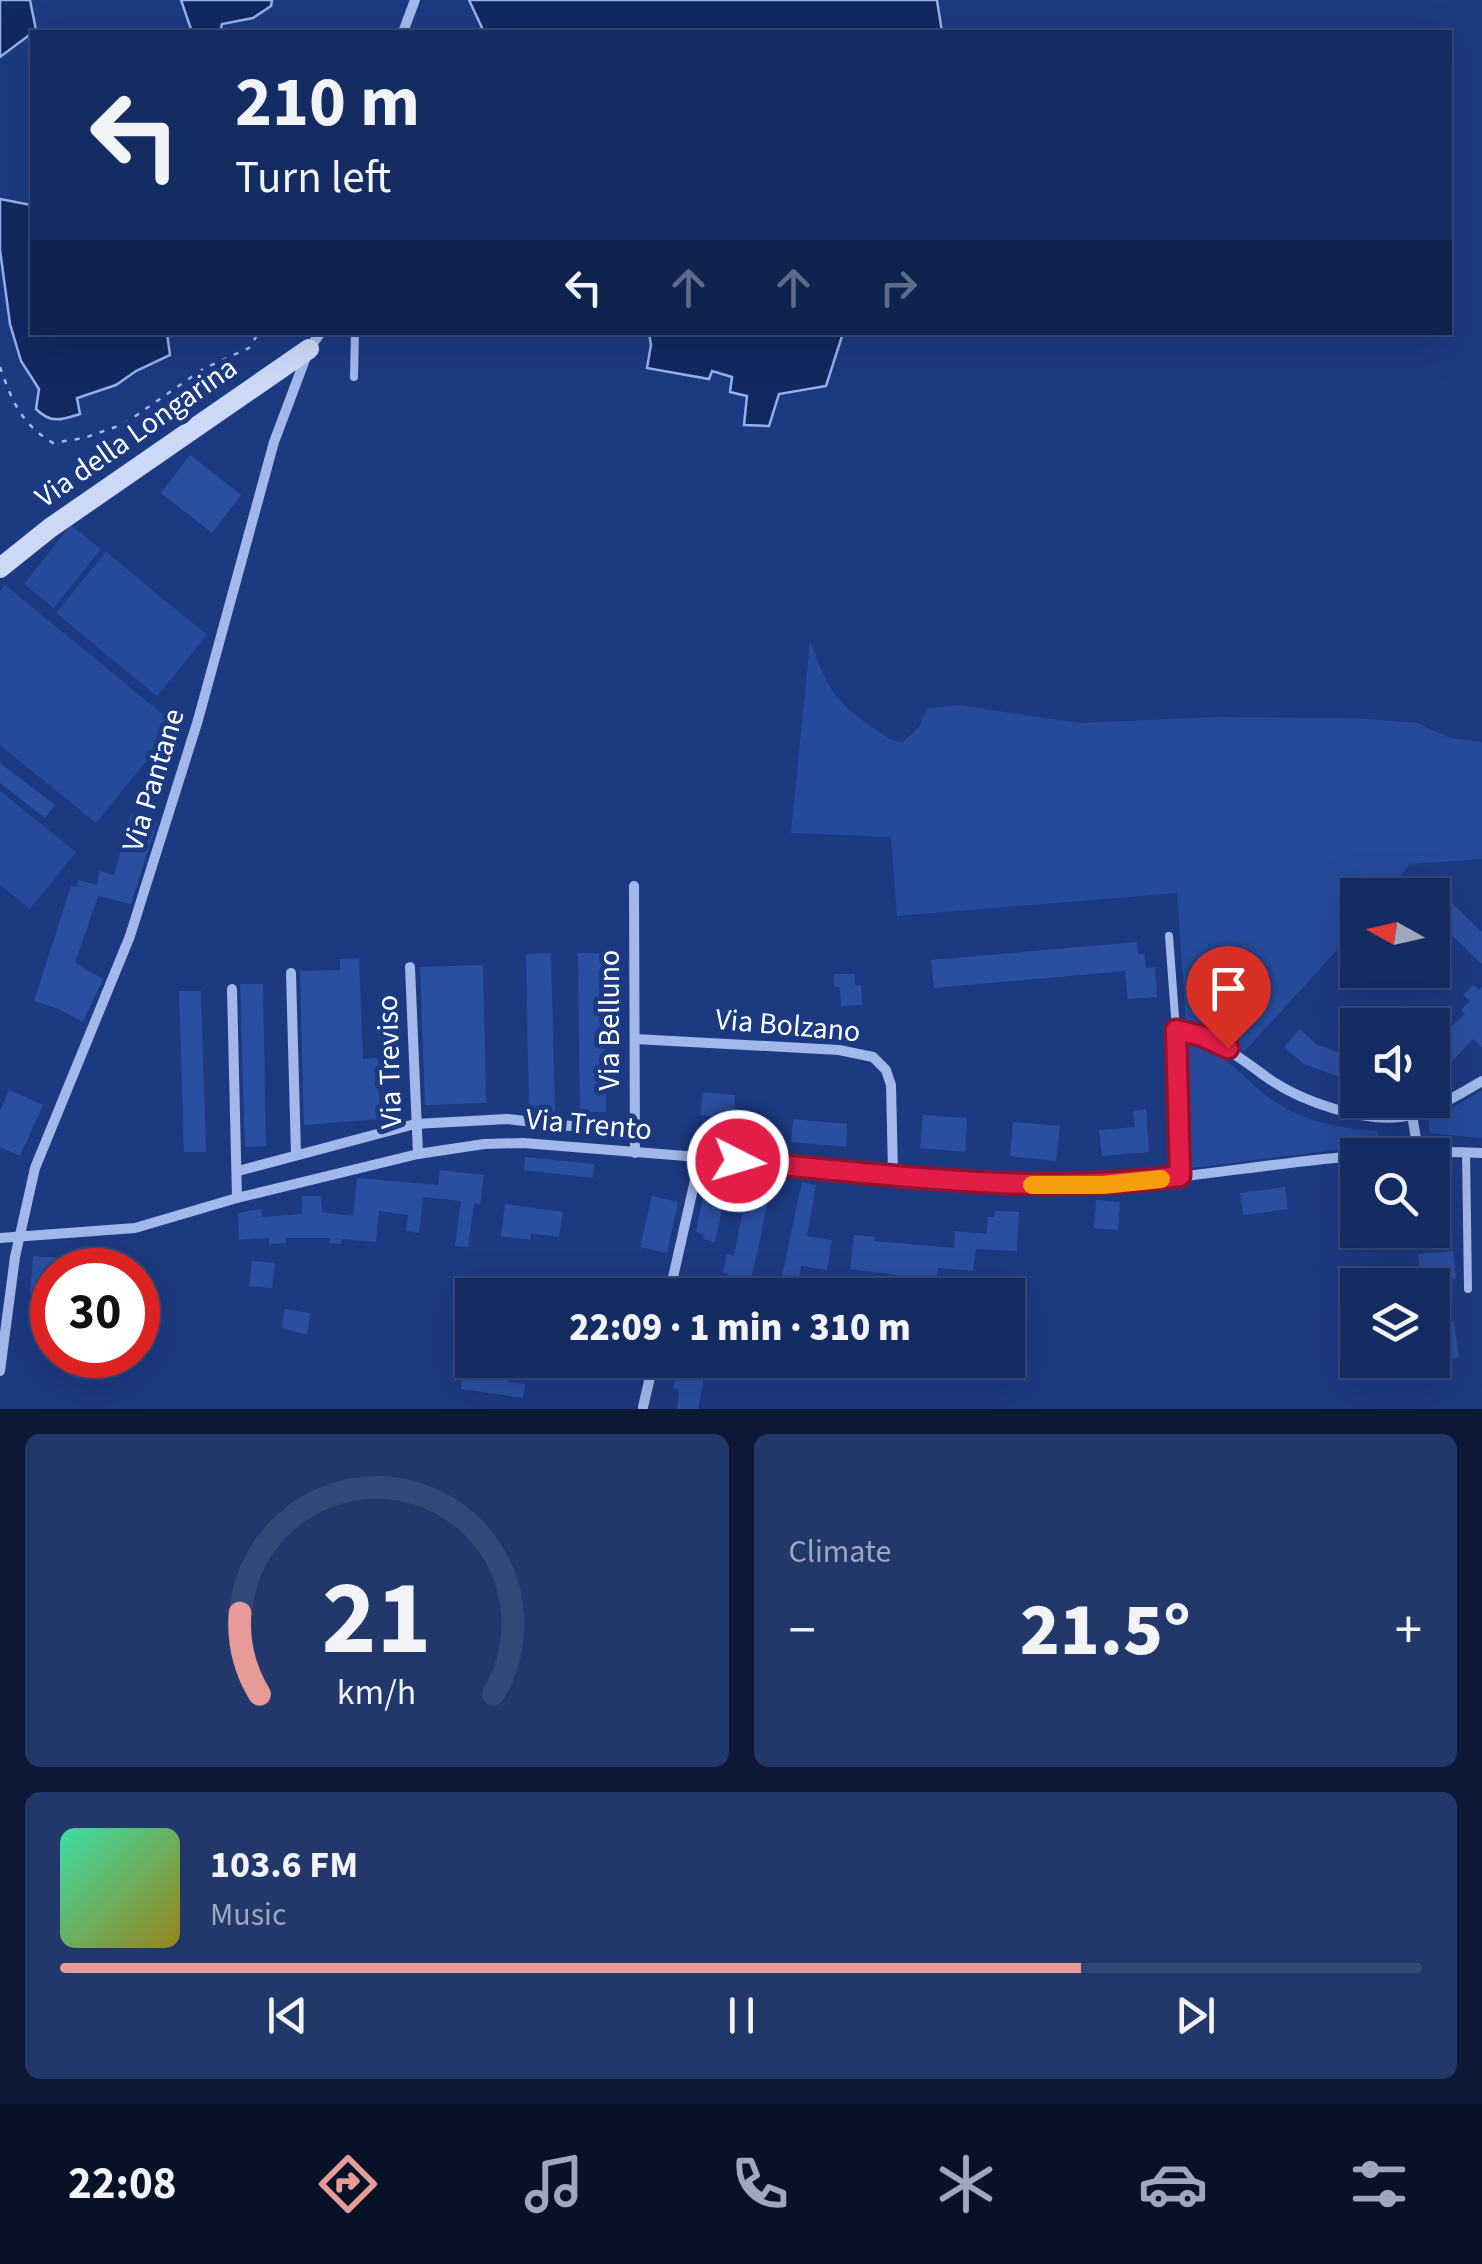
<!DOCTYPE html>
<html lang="en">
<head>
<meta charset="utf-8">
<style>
  body { margin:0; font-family:"Source Sans 3",sans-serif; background:#22386b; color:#f1f3f6; height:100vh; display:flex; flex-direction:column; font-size:38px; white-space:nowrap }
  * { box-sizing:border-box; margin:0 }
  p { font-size:32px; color:#9da7be }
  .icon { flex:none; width:55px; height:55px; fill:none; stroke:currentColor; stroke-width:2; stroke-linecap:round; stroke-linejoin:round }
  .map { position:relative; height:1409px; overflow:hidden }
  .details { display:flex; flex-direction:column; gap:25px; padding:25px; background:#0c1836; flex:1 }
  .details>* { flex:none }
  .guide { position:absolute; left:30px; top:30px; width:1422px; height:305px; border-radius:0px; box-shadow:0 10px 40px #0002,0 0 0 2px #344877; background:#152c62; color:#f1f3f6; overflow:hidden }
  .needle { width:65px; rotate:278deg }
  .fabs { position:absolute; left:1340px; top:878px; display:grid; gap:20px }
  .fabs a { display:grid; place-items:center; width:110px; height:110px; border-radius:0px; background:#152c62; box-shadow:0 10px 40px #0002,0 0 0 2px #344877; font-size:50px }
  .speed { position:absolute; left:30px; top:1248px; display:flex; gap:20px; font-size:50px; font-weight:700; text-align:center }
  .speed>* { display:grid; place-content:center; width:130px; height:130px; border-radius:50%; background:#152c62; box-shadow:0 10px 40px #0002,0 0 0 2px #344877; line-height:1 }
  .speed .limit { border:15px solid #d22; background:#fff; color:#111 }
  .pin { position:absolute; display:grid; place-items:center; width:85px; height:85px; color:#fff; margin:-102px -42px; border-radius:50% 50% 50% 0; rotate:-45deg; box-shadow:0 0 10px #0007 }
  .pin .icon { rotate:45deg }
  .me { position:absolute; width:110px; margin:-55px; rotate:95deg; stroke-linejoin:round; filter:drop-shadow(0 0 8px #0008) }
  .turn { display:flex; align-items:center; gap:35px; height:210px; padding:0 40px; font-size:45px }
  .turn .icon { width:130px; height:130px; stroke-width:2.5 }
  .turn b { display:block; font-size:70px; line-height:85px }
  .lanes { display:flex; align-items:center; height:95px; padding:0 40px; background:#0003; justify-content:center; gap:50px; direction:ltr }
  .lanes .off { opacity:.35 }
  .big { font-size:75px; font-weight:800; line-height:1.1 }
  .details .card { flex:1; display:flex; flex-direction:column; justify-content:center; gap:15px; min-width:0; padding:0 35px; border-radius:15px; background:#22386b }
  .details .dial { align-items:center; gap:0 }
  .dial svg { height:260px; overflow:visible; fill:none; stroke:#344877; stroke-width:7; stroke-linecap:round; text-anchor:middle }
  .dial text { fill:#f1f3f6; stroke:none }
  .song { display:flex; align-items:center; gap:30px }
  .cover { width:120px; height:120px; border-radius:15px; background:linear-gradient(135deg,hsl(160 70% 55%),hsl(50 70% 35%)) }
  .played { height:10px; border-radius:5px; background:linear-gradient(90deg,#e69b98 75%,#344877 75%) }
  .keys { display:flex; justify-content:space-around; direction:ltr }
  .heat { display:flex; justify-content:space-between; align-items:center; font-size:55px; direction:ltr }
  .details .tiles { flex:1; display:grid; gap:25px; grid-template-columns:1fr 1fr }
  .card:last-child { grid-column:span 2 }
  .trip { position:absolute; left:455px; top:1278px; width:570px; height:100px; border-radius:0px; background:#152c62; box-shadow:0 10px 40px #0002,0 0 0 2px #344877; font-weight:800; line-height:100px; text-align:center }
  .tabs { display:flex; height:160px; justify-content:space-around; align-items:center; background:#081227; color:#9da7be }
  .tabs .icon { width:70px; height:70px }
  .tabs .on { color:#e69b98 }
  .tabs b { font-size:45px; color:#f1f3f6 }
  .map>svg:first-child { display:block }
  .green { fill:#254a9b }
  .water { fill:#122960; stroke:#94b0ec; stroke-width:2.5 }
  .building { fill:#2b4fa0 }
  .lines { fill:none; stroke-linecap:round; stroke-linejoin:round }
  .path { stroke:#a1b8ea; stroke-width:2.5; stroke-dasharray:5 8; stroke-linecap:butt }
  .lane { stroke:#a1b8ea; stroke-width:8 }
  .street { stroke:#a1b8ea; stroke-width:10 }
  .secondary { stroke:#ccd9f7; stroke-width:20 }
  .route-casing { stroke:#92132f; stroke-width:25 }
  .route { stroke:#e11d48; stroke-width:18 }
  .slow { stroke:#f59e0b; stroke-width:18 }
  .labels { text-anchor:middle; stroke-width:10; stroke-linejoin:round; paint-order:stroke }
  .street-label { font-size:30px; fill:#fff; stroke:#1c3a82 }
</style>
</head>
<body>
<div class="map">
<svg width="1482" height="1409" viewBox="0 0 1482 1409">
  <rect width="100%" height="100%" fill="#1c3a82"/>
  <g class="green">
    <polygon points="71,525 101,549 54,608 24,584"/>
    <polygon points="106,552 207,635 157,696 56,613"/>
    <polygon points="5,585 176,725 96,823 0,745 0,591"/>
    <path d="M 810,641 C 827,686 833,701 875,729 C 884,736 891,741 903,742 L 919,727 L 927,709 L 957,705 L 1080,723 L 1216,717 L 1354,718 L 1417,723 L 1450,738 L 1482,742 L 1482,859 L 1410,864 L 1385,895 L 1358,895 L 1357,928 L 1245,1051 L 1186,1023 L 1177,893 L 897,916 L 891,837 L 791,833 Z"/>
    <polygon points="0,791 76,852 30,909 0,885"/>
    <path d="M 1186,1044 C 1224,1047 1242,1079 1271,1099 C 1303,1122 1338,1128 1377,1131 L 1380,1141 L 1372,1145 L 1184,1169 L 1179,1057 Z"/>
    <polygon points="1482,1091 1482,1138 1430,1133 1428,1121"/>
  </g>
  <g class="water">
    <polygon points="0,0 30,0 36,30 0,57"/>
    <polygon points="181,0 272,0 271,6 253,18 222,24 220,32 192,32"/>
    <polygon points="469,0 937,0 942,32 484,32"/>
    <path d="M 0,199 L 31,205 L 32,203 L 32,332 L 167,333 L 170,355 L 136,371 L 116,385 L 77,398 L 80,414 C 61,420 51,424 36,409 L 39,389 L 21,361 L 10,324 L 0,250 Z"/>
    <polygon points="649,333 649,332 843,333 826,386 779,394 769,426 744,425 747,396 730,392 732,377 712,371 709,379 647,368 651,345"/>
  </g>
  <g class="building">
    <polygon points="190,455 241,495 212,533 161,493"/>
    <polygon points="0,763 55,805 45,818 0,783"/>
    <polygon points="131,814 157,822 131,904 98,896 75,963 103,979 83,1022 59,1009 34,1001 71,886 77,887 78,880 97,885 100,871 114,875"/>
    <polygon points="1432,884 1482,932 1482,964 1432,916"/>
    <polygon points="1137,942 1138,954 1144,954 1146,968 1155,967 1157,997 1128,999 1125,971 934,988 931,960"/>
    <polygon points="551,953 555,1113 529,1113 526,954"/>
    <polygon points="578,953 604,953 606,1112 580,1112"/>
    <polygon points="359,958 363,1059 378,1058 380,1119 304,1125 300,971 340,970 340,959"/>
    <polygon points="483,965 486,1103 425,1105 420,967"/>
    <polygon points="834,974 855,974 855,986 861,985 862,1005 841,1006 840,987 834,987"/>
    <polygon points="240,984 263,984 266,1146 245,1147"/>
    <polygon points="1473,985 1479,990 1482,987 1482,1048 1473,1039 1450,1063 1432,1069 1432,1045 1465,1014 1461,1010 1470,1001 1463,995"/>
    <polygon points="179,991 201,991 206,1152 184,1152"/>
    <polygon points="1300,1029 1316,1044 1358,1060 1358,1084 1304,1064 1284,1047"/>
    <polygon points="9,1090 43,1105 20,1156 0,1147 0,1111"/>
    <polygon points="703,1092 735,1095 734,1118 700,1115"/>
    <polygon points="1146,1109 1149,1152 1102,1156 1099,1130 1135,1127 1133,1111"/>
    <polygon points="923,1115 967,1118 965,1152 920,1148"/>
    <polygon points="793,1119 847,1124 846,1147 791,1142"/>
    <polygon points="1013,1122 1060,1126 1056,1161 1010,1156"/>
    <polygon points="525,1157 594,1164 593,1178 524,1170"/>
    <polygon points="440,1170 484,1175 480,1204 474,1203 468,1247 455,1246 461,1201 423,1197 419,1233 406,1231 408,1215 379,1211 376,1242 342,1239 341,1244 329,1243 330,1238 286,1238 286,1243 269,1244 269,1238 239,1240 238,1213 261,1209 262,1217 302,1214 302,1196 321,1196 322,1212 353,1216 357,1178 438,1185"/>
    <polygon points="802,1182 816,1185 807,1236 832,1240 827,1270 801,1266 796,1295 778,1295"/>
    <polygon points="1285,1187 1288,1209 1243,1215 1240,1193"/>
    <polygon points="704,1191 725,1195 715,1242 703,1239 704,1234 696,1232"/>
    <polygon points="746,1194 768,1199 759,1245 747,1295 723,1295 728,1274 723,1273 727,1254 734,1256"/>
    <polygon points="652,1196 678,1202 667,1253 640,1247"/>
    <polygon points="1096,1200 1120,1202 1118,1230 1094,1228"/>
    <polygon points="505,1204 563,1212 559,1237 531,1233 530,1240 501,1236"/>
    <polygon points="995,1211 1019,1212 1017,1251 976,1249 973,1271 938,1268 936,1280 910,1277 910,1288 895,1287 896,1275 850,1269 854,1235 874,1237 874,1241 954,1248 955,1231 987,1234 988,1217 994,1217"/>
    <polygon points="1453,1251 1456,1279 1421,1282 1418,1254"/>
    <polygon points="33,1256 63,1258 62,1270 52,1270 52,1297 30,1295"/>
    <polygon points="252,1261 275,1263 272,1288 249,1286"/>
    <polygon points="285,1309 310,1313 307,1335 282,1328"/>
    <polygon points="1454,1321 1459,1358 1441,1360 1436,1323"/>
    <polygon points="490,1369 510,1372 508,1382 525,1384 523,1398 461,1389 463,1375 488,1378"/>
    <polygon points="676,1372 704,1378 698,1409 677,1409 679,1390 673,1388"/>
  </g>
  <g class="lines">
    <path class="path" d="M 0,367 C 12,401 21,424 53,443 L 84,438 L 124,424 L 203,369 L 249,348 L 259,332"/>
    <g class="lane">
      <polyline points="354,377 355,332"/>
      <polyline points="1169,936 1176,1030 1180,1177"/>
      <polyline points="1466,1152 1468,1289"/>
    </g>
    <g class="street">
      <polyline points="403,32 415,0"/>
      <polyline points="634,886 635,1153"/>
      <polyline points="410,967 418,1154"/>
      <polyline points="291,973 296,1154"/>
      <polyline points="232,989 237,1198"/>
      <path d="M 1176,1030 C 1213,1037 1235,1054 1265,1076 C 1299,1101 1369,1126 1412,1115 C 1437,1108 1460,1094 1482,1081"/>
      <polyline points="635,1039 839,1050 873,1057 886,1070 891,1085 893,1174"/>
      <polyline points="1412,1115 1418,1150"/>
      <polyline points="238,1171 415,1124 507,1119 635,1133"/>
      <path d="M 0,1238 L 135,1228 L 237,1198 L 418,1154 L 484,1144 L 523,1143 L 1064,1186 C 1204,1182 1341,1145 1482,1153"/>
      <polyline points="669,1295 700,1158"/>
      <polyline points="0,1371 15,1257 35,1168 130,936 198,720 274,442 309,349 321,332"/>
      <polyline points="643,1407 654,1360"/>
    </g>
    <polyline class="secondary" points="0,568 50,528 309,349"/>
  </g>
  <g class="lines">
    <g class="route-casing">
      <path id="route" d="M 738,1161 C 885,1174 1033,1196 1180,1176 L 1176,1030 L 1202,1036 L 1228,1048"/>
    </g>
    <use href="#route" class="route"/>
    <polyline class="slow" points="1032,1185 1103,1185 1161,1179"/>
  </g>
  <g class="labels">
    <g class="street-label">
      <text transform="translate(136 432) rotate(-35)" y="10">Via della Longarina</text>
      <text transform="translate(153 780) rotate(-73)" y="10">Via Pantane</text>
      <text transform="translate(609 1020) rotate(-90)" y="10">Via Belluno</text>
      <text transform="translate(788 1025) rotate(5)" y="10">Via Bolzano</text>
      <text transform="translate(389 1062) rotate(-92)" y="10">Via Treviso</text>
      <text transform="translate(589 1124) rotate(5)" y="10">Via Trento</text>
    </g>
  </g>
</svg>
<div class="fabs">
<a><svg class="needle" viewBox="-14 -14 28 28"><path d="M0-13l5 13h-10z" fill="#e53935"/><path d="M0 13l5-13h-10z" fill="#9da7be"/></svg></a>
<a><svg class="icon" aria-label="sound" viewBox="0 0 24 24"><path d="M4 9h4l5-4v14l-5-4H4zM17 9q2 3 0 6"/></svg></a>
<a><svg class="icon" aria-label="search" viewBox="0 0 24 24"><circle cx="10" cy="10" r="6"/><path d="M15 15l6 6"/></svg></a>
<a><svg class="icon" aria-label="layers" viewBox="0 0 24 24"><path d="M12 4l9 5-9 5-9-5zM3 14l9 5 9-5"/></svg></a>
</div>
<div class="speed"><div class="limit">30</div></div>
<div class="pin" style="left:1228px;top:1048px;background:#d93025"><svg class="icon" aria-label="arrive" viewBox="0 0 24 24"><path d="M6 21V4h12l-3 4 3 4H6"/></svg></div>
<svg class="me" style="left:738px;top:1161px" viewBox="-20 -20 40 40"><circle r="17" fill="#e11d48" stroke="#fff" stroke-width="3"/><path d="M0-11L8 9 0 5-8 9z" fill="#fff"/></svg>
<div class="trip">22:09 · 1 min · 310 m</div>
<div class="guide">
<div class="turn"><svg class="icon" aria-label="left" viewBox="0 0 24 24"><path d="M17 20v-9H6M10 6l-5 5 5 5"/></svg><div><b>210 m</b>Turn left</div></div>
<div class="lanes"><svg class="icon" aria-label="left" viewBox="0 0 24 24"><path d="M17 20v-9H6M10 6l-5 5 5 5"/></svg><svg class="icon off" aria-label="ahead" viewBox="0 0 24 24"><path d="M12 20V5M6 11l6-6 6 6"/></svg><svg class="icon off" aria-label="ahead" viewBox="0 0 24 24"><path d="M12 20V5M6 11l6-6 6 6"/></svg><svg class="icon off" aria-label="right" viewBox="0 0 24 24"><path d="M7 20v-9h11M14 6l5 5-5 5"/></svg></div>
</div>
</div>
<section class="details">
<div class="tiles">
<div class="card dial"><svg viewBox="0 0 100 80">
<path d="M14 69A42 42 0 1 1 86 69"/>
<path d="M14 69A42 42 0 0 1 8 44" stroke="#e69b98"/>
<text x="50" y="56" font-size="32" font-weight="700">21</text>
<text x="50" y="72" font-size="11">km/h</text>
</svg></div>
<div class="card"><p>Climate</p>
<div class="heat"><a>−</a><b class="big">21.5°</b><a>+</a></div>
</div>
<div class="card">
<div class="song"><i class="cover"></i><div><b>103.6 FM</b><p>Music</p></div></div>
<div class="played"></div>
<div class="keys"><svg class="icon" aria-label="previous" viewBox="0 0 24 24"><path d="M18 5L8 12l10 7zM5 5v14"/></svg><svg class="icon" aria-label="pause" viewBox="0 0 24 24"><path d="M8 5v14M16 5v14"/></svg><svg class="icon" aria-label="next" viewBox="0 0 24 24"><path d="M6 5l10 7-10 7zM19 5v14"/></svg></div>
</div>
</div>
</section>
<nav class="tabs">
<b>22:08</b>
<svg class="icon on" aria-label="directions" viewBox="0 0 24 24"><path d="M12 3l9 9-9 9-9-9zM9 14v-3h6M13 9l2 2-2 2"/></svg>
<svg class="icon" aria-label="music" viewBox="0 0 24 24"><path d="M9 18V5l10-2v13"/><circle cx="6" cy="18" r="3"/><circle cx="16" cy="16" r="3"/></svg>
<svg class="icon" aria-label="phone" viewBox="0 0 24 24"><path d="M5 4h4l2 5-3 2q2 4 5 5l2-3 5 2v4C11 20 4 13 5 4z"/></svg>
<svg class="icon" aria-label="climate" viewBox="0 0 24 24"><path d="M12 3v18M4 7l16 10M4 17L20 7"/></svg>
<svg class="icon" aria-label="car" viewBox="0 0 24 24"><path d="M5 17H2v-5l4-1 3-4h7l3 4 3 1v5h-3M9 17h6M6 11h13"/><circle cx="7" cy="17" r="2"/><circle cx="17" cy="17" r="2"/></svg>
<svg class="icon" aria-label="filters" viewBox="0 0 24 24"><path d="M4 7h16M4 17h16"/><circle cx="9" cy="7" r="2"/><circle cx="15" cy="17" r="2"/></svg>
</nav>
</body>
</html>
